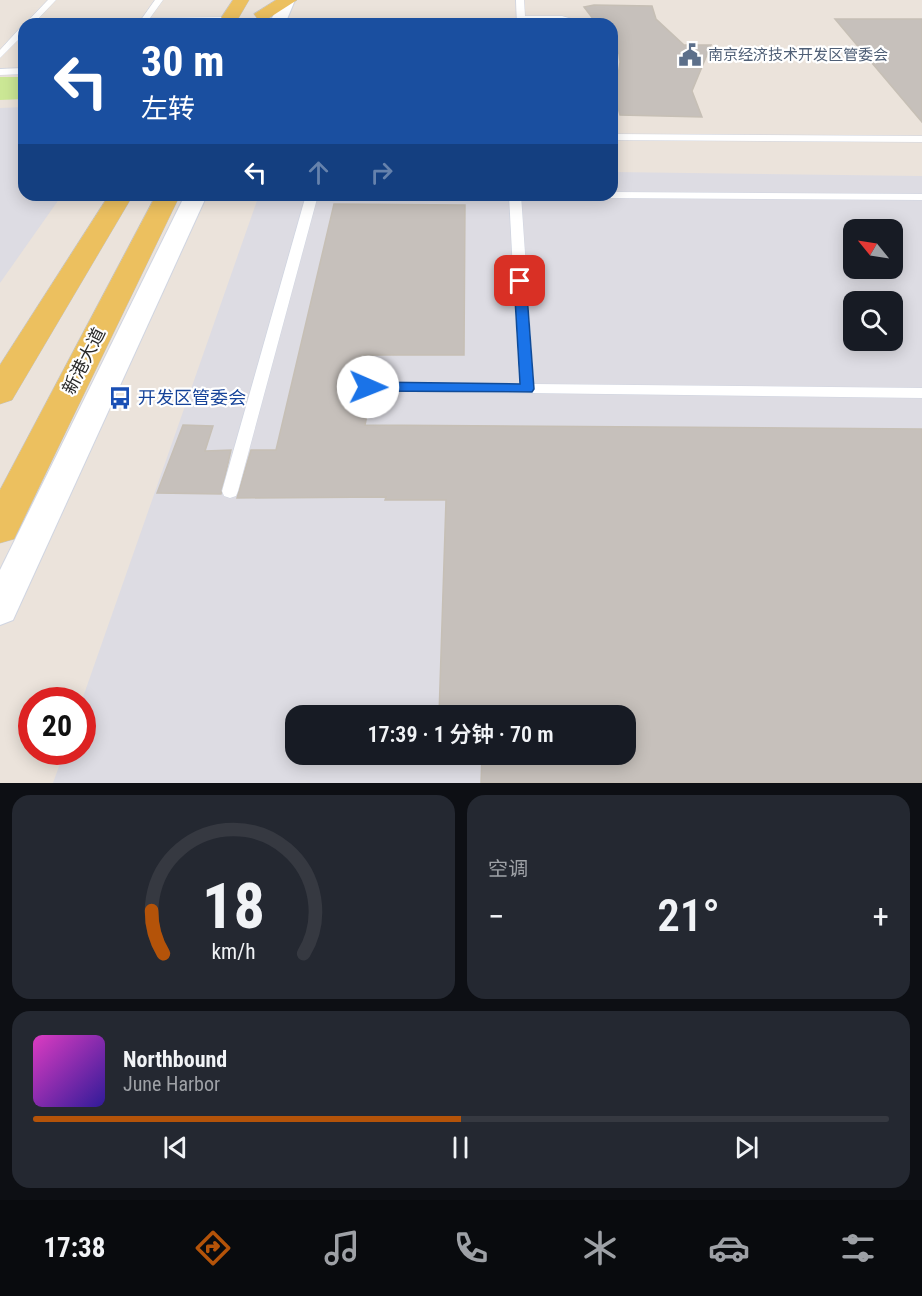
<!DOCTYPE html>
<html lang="zh">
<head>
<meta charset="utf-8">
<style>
  body { margin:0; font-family:"Roboto Condensed","Noto Sans SC",sans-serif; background:#242831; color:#f1f3f6; height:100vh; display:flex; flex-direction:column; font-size:22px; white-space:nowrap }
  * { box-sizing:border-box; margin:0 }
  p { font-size:20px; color:#9ea1a6 }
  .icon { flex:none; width:33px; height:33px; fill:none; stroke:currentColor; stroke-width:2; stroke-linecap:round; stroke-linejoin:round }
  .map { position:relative; height:783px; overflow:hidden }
  .drawer { display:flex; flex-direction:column; gap:12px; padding:12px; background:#0d0f14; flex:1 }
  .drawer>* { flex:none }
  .top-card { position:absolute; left:18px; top:18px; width:600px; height:183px; border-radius:18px; box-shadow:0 3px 15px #0003; background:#1a4fa0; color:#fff; overflow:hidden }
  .needle { width:39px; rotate:300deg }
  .controls { position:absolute; left:843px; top:219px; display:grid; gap:12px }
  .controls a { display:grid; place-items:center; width:60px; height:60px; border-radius:12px; background:#171b24; box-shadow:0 3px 15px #0003; font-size:30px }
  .speed { position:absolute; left:18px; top:687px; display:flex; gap:12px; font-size:30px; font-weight:700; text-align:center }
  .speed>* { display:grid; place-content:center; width:78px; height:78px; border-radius:50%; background:#171b24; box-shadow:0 3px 15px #0003; line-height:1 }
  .speed .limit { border:9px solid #d22; background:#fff; color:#111 }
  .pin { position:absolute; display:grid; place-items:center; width:51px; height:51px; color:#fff; margin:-26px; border-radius:12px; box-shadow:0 3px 9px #0006 }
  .me { position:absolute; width:66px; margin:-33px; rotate:91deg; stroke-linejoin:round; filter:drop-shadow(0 0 4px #0008) }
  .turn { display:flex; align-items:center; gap:21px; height:126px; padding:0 24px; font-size:27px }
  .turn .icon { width:78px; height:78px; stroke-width:2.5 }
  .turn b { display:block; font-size:42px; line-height:51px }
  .lanes { display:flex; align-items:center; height:57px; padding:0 24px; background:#0003; justify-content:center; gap:30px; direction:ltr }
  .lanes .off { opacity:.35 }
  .big { font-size:45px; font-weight:600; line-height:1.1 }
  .drawer .tile { flex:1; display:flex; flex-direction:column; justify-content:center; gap:9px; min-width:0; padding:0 21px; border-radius:18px; background:#242831 }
  .drawer .dial { align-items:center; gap:0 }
  .dial svg { height:156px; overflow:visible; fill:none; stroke:#363941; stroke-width:7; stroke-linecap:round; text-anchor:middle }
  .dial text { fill:#f1f3f6; stroke:none }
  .song { display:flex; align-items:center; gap:18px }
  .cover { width:72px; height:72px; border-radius:9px; background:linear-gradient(135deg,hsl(310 70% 55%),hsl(250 70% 35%)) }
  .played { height:6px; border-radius:3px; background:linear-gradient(90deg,#b45309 50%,#363941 50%) }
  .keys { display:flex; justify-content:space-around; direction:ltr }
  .heat { display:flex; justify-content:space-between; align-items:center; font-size:33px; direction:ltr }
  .drawer .tiles { flex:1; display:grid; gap:12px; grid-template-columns:1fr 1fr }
  .tile:last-child { grid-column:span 2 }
  .trip { position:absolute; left:285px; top:705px; width:351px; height:60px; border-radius:18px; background:#171b24; box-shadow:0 3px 15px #0003; font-weight:600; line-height:60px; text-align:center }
  .tab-bar { display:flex; height:96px; justify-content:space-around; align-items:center; background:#090b0e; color:#9ea1a6 }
  .tab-bar .icon { width:42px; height:42px }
  .tab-bar .current { color:#b45309 }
  .tab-bar b { font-size:27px; color:#f1f3f6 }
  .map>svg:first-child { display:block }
  .industrial { fill:#dddce3; fill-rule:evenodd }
  .pitch { fill:#cbe795 }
  .building { fill:#c6c0bb; stroke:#c6bfb5; stroke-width:1.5 }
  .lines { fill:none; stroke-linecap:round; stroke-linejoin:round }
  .lane-casing { stroke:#d0d5e1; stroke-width:1 }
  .street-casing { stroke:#d0d5e1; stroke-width:2 }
  .primary-casing { stroke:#c3c3c3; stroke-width:1 }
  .lane { fill:#fff; fill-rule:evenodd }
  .street { fill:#fff; fill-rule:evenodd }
  .primary { fill:#ecc05f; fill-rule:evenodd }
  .route { fill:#1a73e8; stroke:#114b97; stroke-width:1.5 }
  .labels { text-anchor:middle; stroke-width:4.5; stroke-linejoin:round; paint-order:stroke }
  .far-service-label { font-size:15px; fill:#4e5e75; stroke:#fff; text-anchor:start }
  .street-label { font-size:18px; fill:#292929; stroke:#fff }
  .transit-label { font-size:18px; fill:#164399; stroke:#fff; text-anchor:start }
</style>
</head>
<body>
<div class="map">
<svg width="922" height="783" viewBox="0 0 922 783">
  <rect width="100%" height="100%" fill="#ebe3db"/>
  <g class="industrial">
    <polygon points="24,107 24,195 62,195 0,283 0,108"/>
    <path d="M 612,172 L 922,176 L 922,783 L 53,783 L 64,752 L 82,752 L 82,700 L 259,195 L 612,195 ZM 854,230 L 892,230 L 892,268 L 854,268 ZM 854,302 L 892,302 L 892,340 L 854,340 ZM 296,716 L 626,716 L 626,754 L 296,754 Z"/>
  </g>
  <polygon class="pitch" points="0,77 24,77 24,99 0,100"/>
  <g class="building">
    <polygon points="594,5 652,6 656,19 684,45 711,45 692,91 702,117 620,115 615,97 620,62 619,54 612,42 612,24 597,24 584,7"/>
    <polygon points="835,19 922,19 922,122 872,63"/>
    <polygon points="334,204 465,205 464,355 361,355 354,405 369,405 365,425 922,429 922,783 481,783 482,754 626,754 626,716 439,716 446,500 385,500 386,497 237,498 251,450 276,450"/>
    <polygon points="183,425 213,426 205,451 231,450 221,494 157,493"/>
  </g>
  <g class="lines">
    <g class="lane-casing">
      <g id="lane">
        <polygon points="48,0 56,0 33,24 25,24"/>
        <polygon points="155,0 163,0 150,18 229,17 233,19 229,21 138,24"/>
        <polygon points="516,0 524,0 525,16 562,16 590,24 525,20 525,24 517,24"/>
        <polygon points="21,27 24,27 24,34 0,58 0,50"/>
        <polygon points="24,68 24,74 0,75 0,69"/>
        <polygon points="612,134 922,136 922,142 612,140"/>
        <polygon points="612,192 922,194 922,200 607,198 601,195 612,195"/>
        <polygon points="306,195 318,195 238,491 236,496 230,498 224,496 222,491"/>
        <polygon points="509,195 521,195 534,384 922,388 922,398 363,391 361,387 363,383 368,382 519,384"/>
      </g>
    </g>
    <g class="street-casing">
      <g id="street">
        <polygon points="281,0 295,0 285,24 269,24"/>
        <polygon points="185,195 207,195 13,620 0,625 0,570"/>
      </g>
    </g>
    <g class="primary-casing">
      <g id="primary">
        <polygon points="233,0 249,0 235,24 217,24"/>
        <polygon points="276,0 297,0 269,18 257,18 254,14"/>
        <polygon points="109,195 133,195 12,400 0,404 0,365"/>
        <polygon points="156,195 180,195 14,539 0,543 0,490"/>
      </g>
    </g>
    <use href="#lane" class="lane"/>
    <use href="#street" class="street"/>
    <use href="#primary" class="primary"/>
  </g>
  <polygon class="route" points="520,277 526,281 534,389 532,392 363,391 361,387 368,382 520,384 514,281"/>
  <defs>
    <g id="civic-bare" transform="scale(1.8)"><path d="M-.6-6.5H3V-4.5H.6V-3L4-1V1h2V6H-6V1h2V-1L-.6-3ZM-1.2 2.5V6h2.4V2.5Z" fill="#5c6f8a" stroke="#fff" stroke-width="2.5" paint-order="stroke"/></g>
    <g id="bus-bare" transform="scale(1.8)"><path d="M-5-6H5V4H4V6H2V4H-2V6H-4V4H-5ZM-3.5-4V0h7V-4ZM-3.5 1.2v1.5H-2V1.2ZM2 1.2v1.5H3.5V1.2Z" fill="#1a4fb4" stroke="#fff" stroke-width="2.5" paint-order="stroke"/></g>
  </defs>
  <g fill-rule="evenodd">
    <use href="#civic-bare" x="690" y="55"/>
    <use href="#bus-bare" x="120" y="398"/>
  </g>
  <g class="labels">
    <g class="far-service-label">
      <text x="708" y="60">南京经济技术开发区管委会</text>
    </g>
    <g class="street-label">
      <text transform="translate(84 361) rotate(-63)" y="6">新港大道</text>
    </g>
    <g class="transit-label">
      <text x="138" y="404">开发区管委会</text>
    </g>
  </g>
</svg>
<div class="controls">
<a><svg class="needle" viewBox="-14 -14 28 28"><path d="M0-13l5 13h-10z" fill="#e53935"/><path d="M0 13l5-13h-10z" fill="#9ea1a6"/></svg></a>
<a><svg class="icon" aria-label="search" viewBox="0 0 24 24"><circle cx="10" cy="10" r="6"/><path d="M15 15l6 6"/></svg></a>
</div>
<div class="speed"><div class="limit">20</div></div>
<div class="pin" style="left:520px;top:281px;background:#d93025"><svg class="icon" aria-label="arrive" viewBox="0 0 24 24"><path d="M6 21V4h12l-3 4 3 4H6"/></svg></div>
<svg class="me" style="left:368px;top:387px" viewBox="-20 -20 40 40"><circle r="19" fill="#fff"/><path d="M0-13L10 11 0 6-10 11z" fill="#1a73e8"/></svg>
<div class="trip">17:39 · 1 分钟 · 70 m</div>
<div class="top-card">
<div class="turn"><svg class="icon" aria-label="left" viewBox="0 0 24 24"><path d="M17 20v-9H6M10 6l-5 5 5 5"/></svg><div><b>30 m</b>左转</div></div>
<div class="lanes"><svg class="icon" aria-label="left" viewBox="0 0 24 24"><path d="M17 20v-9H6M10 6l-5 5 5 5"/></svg><svg class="icon off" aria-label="ahead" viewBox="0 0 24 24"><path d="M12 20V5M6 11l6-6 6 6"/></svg><svg class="icon off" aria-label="right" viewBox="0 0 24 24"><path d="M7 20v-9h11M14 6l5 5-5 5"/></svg></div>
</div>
</div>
<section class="drawer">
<div class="tiles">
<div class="tile dial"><svg viewBox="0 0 100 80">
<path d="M14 69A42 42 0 1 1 86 69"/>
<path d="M14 69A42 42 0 0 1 8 47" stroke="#b45309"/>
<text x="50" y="56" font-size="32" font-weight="700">18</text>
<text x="50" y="72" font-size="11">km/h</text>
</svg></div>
<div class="tile"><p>空调</p>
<div class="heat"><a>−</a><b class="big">21°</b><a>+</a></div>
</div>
<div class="tile">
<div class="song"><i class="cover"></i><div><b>Northbound</b><p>June Harbor</p></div></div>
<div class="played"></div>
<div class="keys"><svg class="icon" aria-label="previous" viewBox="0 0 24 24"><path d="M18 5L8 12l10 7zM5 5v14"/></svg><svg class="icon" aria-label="pause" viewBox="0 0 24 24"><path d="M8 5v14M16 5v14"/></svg><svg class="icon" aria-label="next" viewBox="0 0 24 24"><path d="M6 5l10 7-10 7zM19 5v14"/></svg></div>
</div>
</div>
</section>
<nav class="tab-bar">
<b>17:38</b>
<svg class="icon current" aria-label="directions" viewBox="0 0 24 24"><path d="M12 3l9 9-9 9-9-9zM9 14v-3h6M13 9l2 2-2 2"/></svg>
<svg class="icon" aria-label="music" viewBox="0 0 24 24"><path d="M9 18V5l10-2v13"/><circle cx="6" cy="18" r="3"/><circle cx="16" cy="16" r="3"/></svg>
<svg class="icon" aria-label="phone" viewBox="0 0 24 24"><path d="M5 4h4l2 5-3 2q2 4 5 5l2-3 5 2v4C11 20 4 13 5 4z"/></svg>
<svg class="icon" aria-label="climate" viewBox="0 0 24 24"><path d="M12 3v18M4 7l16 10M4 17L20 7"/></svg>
<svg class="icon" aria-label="car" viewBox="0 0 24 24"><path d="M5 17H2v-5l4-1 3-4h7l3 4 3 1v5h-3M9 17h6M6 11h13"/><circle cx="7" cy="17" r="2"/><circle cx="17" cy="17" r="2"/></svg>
<svg class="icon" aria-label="filters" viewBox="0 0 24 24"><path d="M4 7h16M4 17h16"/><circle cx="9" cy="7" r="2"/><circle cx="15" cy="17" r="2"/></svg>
</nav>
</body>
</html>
